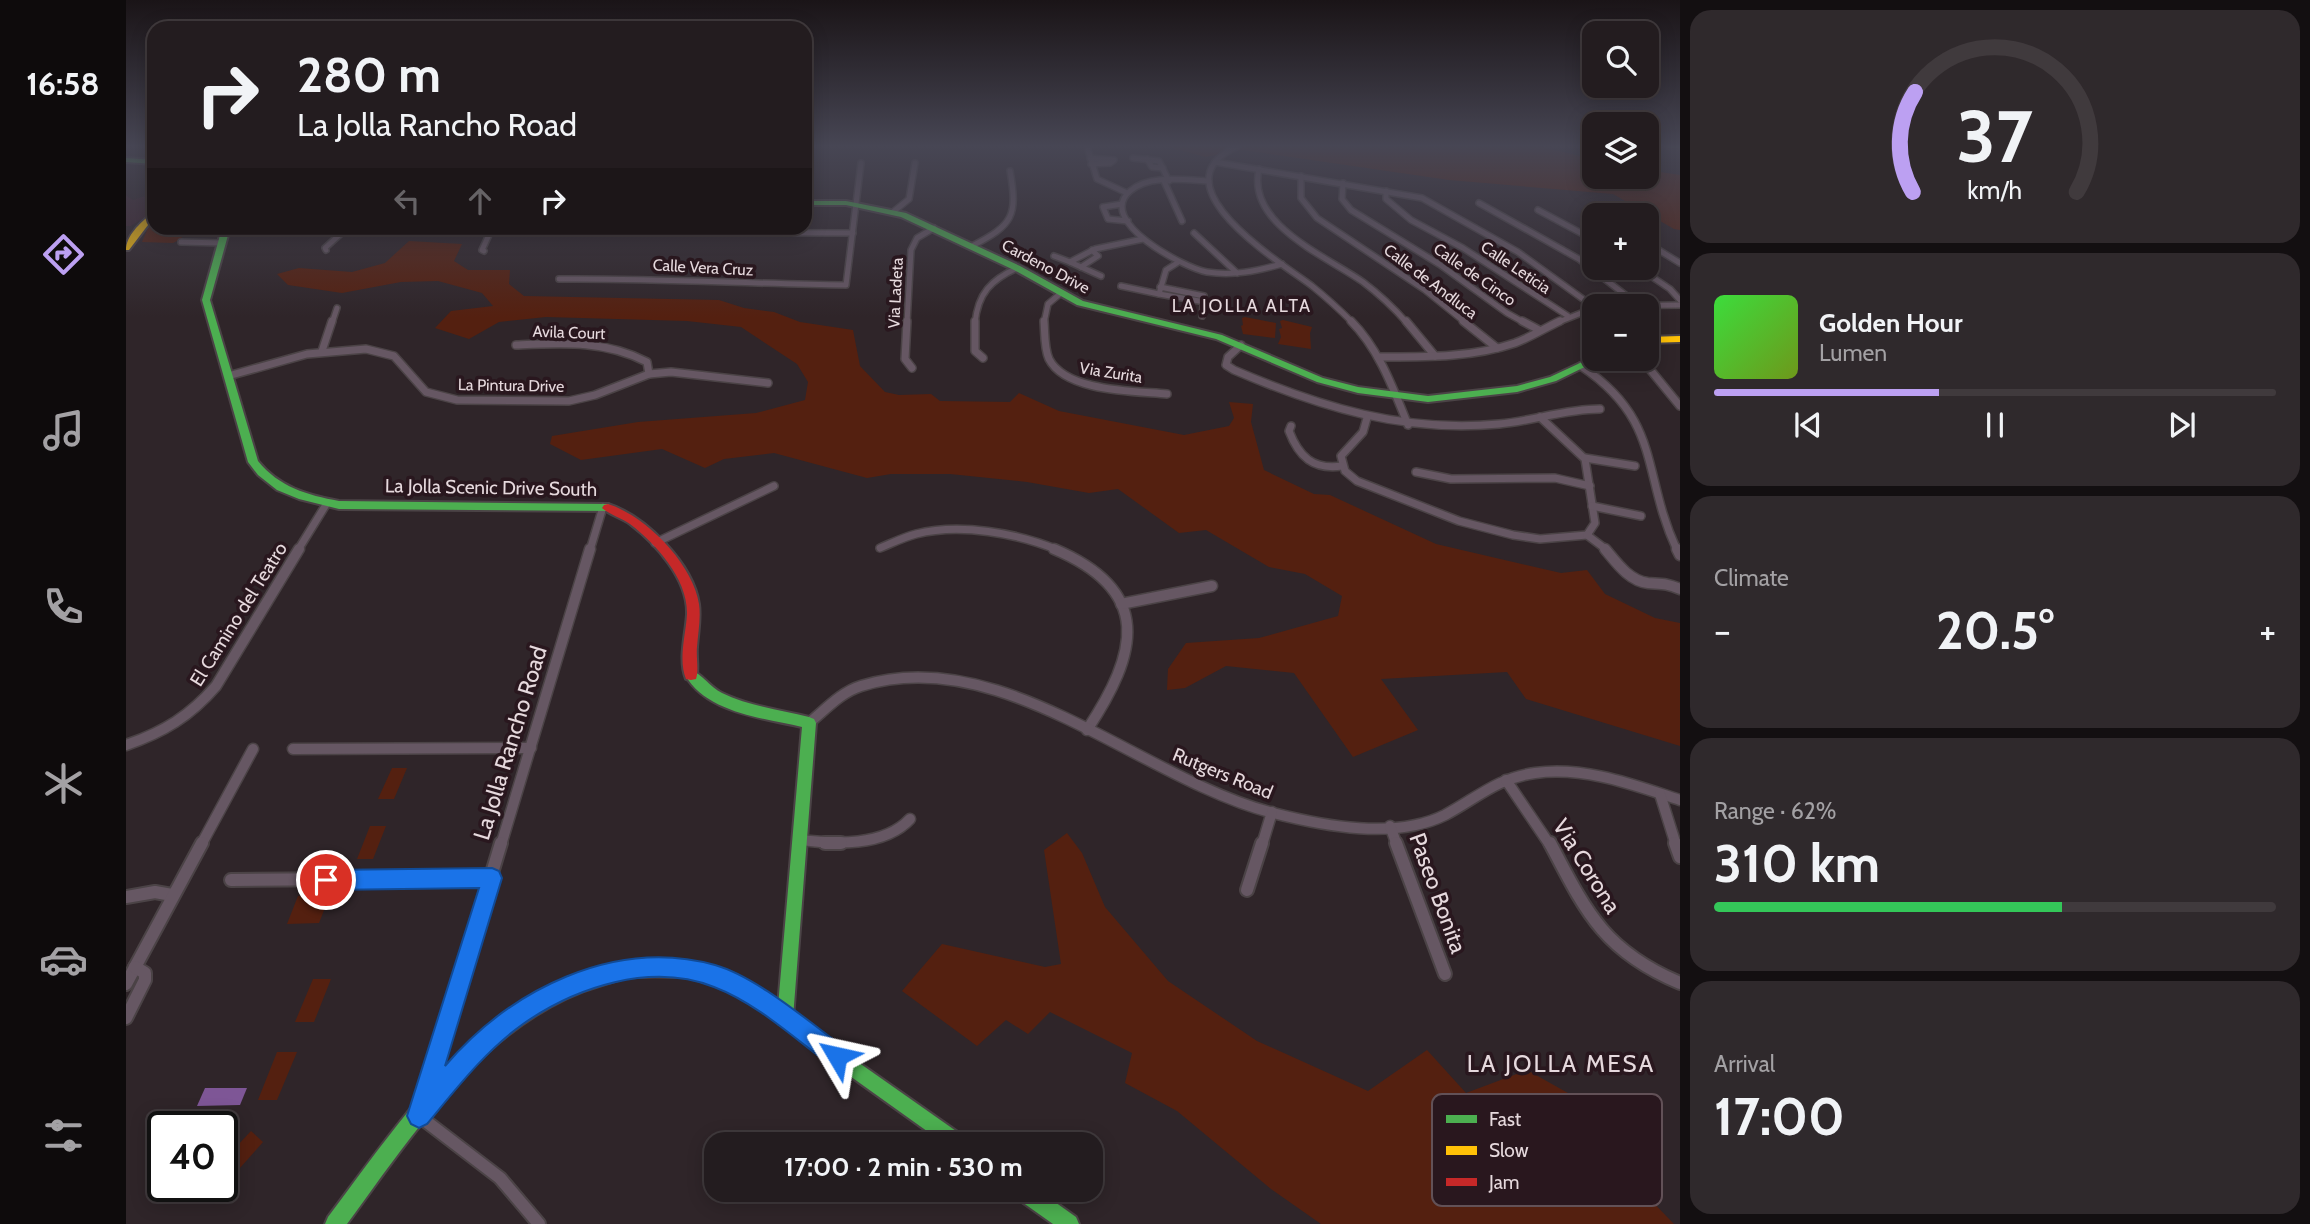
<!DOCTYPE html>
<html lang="en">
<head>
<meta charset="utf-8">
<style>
  body { margin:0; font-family:Cabin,sans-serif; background:#2f292c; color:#f1f3f6; height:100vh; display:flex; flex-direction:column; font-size:26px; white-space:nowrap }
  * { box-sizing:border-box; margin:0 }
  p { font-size:23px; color:#a3a1a4 }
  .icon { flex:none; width:38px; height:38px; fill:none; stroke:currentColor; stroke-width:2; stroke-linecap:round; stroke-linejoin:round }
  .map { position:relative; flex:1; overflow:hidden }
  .sheet { display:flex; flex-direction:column; gap:10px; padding:10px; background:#130f11; width:630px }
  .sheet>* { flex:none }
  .banner { position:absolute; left:21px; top:21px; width:665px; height:214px; border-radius:21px; box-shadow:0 4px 18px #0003,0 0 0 2px #403a3d; background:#231c1f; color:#f1f3f6; overflow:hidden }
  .fabs { position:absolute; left:1456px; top:21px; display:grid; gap:14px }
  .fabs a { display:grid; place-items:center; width:77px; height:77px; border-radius:14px; background:#231c1f; box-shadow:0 4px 18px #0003,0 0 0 2px #403a3d; font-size:35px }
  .speed { position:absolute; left:21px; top:1111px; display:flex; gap:14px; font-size:35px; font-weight:700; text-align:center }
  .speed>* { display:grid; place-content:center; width:91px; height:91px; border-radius:50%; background:#231c1f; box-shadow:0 4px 18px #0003,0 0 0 2px #403a3d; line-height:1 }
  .speed .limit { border:4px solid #111; border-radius:10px; background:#fff; color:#111 }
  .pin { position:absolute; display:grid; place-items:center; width:60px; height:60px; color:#fff; margin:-30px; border:4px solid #fff; border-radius:50%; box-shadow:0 2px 7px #0007 }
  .me { position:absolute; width:77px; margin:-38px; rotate:306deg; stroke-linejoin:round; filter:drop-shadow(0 0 5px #0008) }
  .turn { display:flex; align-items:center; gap:24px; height:147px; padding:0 35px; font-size:32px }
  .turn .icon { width:91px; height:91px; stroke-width:2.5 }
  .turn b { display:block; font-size:49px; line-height:60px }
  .lanes { display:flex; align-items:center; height:66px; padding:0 35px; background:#0003; justify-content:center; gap:35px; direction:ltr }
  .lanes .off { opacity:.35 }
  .big { font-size:52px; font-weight:800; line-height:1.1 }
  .sheet .widget { flex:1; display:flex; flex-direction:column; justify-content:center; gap:10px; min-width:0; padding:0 24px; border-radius:21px; background:#2f292c }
  .sheet .dial { align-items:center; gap:0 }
  .dial svg { height:182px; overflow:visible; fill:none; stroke:#403a3d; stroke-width:7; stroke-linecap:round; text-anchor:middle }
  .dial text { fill:#f1f3f6; stroke:none }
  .song { display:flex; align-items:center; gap:21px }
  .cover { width:84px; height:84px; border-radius:10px; background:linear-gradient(135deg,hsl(120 70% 55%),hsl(80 70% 35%)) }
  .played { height:7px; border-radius:4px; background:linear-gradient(90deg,#bca0f2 40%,#403a3d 40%) }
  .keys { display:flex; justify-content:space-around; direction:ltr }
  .heat { display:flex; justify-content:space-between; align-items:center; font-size:38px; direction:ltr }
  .charge { height:10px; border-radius:5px; background:linear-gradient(90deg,#34c759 62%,#403a3d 0) }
  .trip { position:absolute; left:578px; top:1132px; width:399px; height:70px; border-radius:21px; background:#231c1f; box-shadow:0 4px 18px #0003,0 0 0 2px #403a3d; font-weight:800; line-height:70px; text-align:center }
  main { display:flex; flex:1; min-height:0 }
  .dock { display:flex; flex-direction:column; width:126px; justify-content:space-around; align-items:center; background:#0e0b0c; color:#a3a1a4 }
  .dock .icon { width:49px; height:49px }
  .dock .active { color:#bca0f2 }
  .dock b { font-size:32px; color:#f1f3f6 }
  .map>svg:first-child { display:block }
  .built { fill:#3c242e }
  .green { fill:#542010 }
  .water { fill:#7e5696 }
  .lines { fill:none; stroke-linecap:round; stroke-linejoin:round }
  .street-far3-casing { stroke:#4b4346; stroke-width:8 }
  .street-far2-casing { stroke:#4b4346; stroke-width:10 }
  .street-far1-casing { stroke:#4b4346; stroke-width:13 }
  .street-casing { stroke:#4b4346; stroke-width:16 }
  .fast-casing { stroke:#4b4346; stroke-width:4 }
  .slow-casing { stroke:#4b4346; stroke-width:4 }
  .jam-casing { stroke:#4b4346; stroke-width:4 }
  .street-far3 { stroke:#665763; stroke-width:5 }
  .street-far2 { stroke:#665763; stroke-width:7 }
  .street-far1 { stroke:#665763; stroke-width:10 }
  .street { stroke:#665763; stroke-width:12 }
  .fast { fill:#4caf50; fill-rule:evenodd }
  .slow { fill:#ffc107; fill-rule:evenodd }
  .jam { fill:#c62828; fill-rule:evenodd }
  .route { fill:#1a73e8; stroke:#114b97; stroke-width:2 }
  .labels { text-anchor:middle; stroke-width:7; stroke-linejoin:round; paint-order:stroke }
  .far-street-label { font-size:16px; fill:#e6d9dd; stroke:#29171e }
  .far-neighbourhood-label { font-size:18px; letter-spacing:2px; fill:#e6d9dd; stroke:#29171e }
  .street-label { font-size:19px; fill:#e6d9dd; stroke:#29171e }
  .near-street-label { font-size:23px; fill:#e6d9dd; stroke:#29171e }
  .near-neighbourhood-label { font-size:24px; letter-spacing:2px; fill:#e6d9dd; stroke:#29171e }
  .key { fill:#29171e; stroke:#625157; stroke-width:2 }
  .key-label { font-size:19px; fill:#e6d9dd }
</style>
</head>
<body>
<main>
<nav class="dock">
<b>16:58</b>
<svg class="icon active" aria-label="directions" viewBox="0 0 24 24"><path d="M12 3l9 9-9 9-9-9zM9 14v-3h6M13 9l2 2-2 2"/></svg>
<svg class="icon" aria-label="music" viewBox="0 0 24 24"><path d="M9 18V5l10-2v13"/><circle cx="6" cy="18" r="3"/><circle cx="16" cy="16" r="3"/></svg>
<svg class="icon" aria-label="phone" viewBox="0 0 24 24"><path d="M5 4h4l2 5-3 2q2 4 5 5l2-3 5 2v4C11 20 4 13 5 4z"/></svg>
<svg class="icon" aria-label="climate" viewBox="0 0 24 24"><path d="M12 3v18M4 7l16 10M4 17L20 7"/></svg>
<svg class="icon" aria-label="car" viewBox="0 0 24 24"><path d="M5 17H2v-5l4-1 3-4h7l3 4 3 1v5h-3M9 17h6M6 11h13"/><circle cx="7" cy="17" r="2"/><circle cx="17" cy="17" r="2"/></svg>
<svg class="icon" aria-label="filters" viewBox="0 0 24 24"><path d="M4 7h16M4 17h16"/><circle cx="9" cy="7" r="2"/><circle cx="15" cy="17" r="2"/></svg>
</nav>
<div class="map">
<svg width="1554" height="1224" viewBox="0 0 1554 1224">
  <rect width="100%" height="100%" fill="#2f2529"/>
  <polygon class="built" points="28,193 28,211 5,226 0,226 0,195 7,200"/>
  <g class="green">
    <polygon points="1037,146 1411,146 1468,159 1468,177 1521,177 1521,170 1554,175 1554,230 1548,229 1487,194 1323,180 1116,150 1080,157"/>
    <polygon points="28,225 28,228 59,229 55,239 47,243 16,242 22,228"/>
    <polygon points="283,241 336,244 328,261 342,270 384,270 383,284 398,296 593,300 618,308 648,312 674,322 727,330 734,366 759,392 773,395 805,394 814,401 884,402 893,393 933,411 1058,435 1103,426 1108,418 1103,402 1127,404 1125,422 1138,470 1188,494 1204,495 1310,544 1435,573 1461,570 1479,594 1529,618 1554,623 1554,746 1400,699 1381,672 1255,679 1292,730 1227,757 1168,673 1100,666 1059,688 1041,690 1042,669 1060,643 1133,638 1212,616 1216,596 1179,574 1143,567 1080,530 1053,533 992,489 963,493 901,482 824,474 765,474 741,478 648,453 598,459 579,468 536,449 455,460 424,444 426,436 512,422 630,413 679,400 682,382 671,364 615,327 561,321 420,317 373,322 343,339 309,328 325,311 367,306 356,293 312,281 275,282 216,293 162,285 151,274 173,268 226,272 259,263"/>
    <polygon points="1119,317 1150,323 1149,338 1117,334 1115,326 1117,325 1116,318"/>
    <polygon points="1157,320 1186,327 1184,333 1185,349 1152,344 1155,337 1153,329 1156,328 1154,321"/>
    <polygon points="266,768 281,768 268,799 252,799"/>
    <polygon points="244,826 260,826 247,859 231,859"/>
    <polygon points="941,833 956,853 979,907 1042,981 1131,1041 1242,1091 1301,1050 1340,1093 1401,1070 1449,1097 1517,1192 1548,1224 1195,1224 1145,1189 1051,1111 999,1083 1006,1053 924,1012 902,1034 880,1020 851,1046 776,991 816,944 919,967 935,964 918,850"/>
    <polygon points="204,895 193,923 161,924 172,896"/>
    <polygon points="187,979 205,979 188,1022 169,1022"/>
    <polygon points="151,1052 171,1052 151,1100 132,1100"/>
    <polygon points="125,1131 137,1142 97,1187 96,1162"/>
  </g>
  <polygon class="water" points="79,1088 121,1088 114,1105 71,1106"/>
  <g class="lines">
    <g class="street-far3-casing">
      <g id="street-far3">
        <polyline points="961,146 971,179 1001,193"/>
        <path d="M 1112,146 C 1026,184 1154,262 1186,286 C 1201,298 1214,310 1227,323"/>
        <polyline points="964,158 988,160 984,163 965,164"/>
        <polyline points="1007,158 1033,161 1043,181"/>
        <polyline points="1021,159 1026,167 1037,168"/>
        <polyline points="1089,162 1296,198 1392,252 1468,307"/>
        <path d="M 1133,169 C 1120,224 1200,256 1237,282 C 1253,294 1268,308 1281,323"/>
        <polyline points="679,176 684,154"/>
        <polyline points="1175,176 1175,198 1191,218 1299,290 1340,323"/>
        <polyline points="1038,181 1056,221"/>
        <path d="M 1083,181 C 1059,180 1023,174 1004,191 C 969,221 1058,268 1081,272 C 1107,276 1131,271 1156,264"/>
        <polyline points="1217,183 1216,199 1225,210 1313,264 1381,313 1399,323"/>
        <polyline points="1260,191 1260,199 1285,220 1337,248 1442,316"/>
        <polyline points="1353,203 1453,259 1511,304"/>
        <polyline points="996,204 977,207 982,219 1002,221"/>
        <polyline points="1412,210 1468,240"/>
        <polyline points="767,212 783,199 789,163"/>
        <polyline points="357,228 410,232 727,233"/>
        <polyline points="1068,233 1111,273"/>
        <polyline points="55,242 96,243"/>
        <polyline points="1521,243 1554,263"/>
        <path d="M 846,246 C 887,225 892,216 884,171"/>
        <polyline points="200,250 199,248 221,228"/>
        <polyline points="358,251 356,250 366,228"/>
        <polyline points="928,256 944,262 969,249 1017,239"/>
        <polyline points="944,262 975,276"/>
        <polyline points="1051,263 1040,270 1033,294 1079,302"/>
        <polyline points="955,267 972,256 966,250"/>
        <polyline points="1513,268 1544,289 1554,300"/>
        <path d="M 433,279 C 529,278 624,284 720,285 L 735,163"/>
        <polyline points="995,286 1033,294"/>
        <polyline points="1034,287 1078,296 1076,316"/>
        <polyline points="1478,306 1554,305"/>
        <polyline points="206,323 211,308"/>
        <polyline points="781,323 785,250 791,238 808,228"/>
        <path d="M 849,323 C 852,293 865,280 891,268"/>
        <polyline points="918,323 922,304 935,293"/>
        <polyline points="1430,323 1468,308"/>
      </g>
    </g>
    <g class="street-far2-casing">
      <g id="street-far2">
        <polyline points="781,321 779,359 786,368"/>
        <polyline points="849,321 849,351 857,358"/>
        <path d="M 918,321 C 919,333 918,348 923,359 C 940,392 1009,391 1041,394"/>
        <path d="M 1225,321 C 1253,349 1267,388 1282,425"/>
        <polyline points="1280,321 1309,356"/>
        <polyline points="1337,321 1371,348"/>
        <polyline points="1396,321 1413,330"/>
        <path d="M 390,345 C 436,343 479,340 521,362 L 523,374"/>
        <path d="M 1115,345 L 1102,357 L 1100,365 L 1108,370 C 1194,407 1278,433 1373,424 C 1407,421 1439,409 1474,409"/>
        <polyline points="196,351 206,321"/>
        <path d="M 1252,357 C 1298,357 1345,358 1389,343 C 1405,337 1419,328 1434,321"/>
        <polyline points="1519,359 1522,367 1554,406"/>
        <path d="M 1455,366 C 1537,421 1515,474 1551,550"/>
        <polyline points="102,376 181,354 240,349 268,356 300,392 331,400 443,401 469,395 523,374 545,372 642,383"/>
        <polyline points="1241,418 1237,432 1215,456 1219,471 1231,481 1333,521 1387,535 1414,539 1461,535 1469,523 1459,459 1414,417"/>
        <path d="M 1165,426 L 1163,431 C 1173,457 1187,470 1216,466"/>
        <polyline points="1459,458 1509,466"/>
        <polyline points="1290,472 1325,479 1429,478 1464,486"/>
        <polyline points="1466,506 1515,516"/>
        <polyline points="1461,535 1481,550"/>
        <polyline points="529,543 648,486"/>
        <path d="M 754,548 C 766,543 778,537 790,534 C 834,523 891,533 932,550"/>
        <polyline points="172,550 201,503"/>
        <polyline points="464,550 477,507"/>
      </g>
    </g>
    <g class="street-far1-casing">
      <g id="street-far1">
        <path d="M 928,549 C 1028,591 1012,653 961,730"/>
        <path d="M 1479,549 C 1490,562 1503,581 1522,583 C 1536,584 1540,583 1554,589"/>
        <polyline points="1551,549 1554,555"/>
        <polyline points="995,604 1086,586"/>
        <path d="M 683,723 C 699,710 715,692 735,686 C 876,642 1015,779 1147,813 C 1198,826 1269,840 1319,815 C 1351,798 1371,778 1409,773 C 1459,766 1508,785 1554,800"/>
        <path d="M 0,745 C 38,732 64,716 90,686 L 173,549"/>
        <polyline points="167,749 405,748"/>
        <polyline points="1380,780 1424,845"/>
        <polyline points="1534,794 1550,845"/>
        <polyline points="1264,826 1271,845"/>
        <path d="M 674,840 C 708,844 758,847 784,819"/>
        <polyline points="75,845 127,749"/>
        <polyline points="375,845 464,549"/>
        <polyline points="1136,845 1146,812"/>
      </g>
    </g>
    <g class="street-casing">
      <g id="street">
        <polyline points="699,843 715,843"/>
        <polyline points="1270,843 1319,974"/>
        <path d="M 1424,843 C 1460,912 1478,951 1554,983"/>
        <polyline points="1549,843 1554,857"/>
        <polyline points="105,880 366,878"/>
        <polyline points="1121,890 1136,843"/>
        <polyline points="0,897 29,892 46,895"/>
        <polyline points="0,984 76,843"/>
        <polyline points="0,1018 19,980 19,973 9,967"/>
        <polyline points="298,1099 375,843"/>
        <polyline points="294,1112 293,1116 374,1178 413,1224"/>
      </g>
    </g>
    <g class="fast-casing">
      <g id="fast">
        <polygon points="1539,146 1554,146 1554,148 1542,148"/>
        <polygon points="0,158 28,160 28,164 0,162"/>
        <polygon points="679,201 720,201 780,213 894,266 957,301 1096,335 1197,378 1232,387 1302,396 1391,386 1424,377 1467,357 1475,359 1430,381 1391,392 1302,402 1232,393 1191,382 1090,339 951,305 888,270 775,217 720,205 679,205"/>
        <path d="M 96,228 L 104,228 L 84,300 L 132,461 C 153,487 181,495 213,501 L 482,504 L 488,508 L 486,511 L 213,509 L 173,499 L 151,490 L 132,475 L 122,462 L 76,300 Z"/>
        <path d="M 565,670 C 576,674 584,687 596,693 C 623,706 654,710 683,717 L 688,719 L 690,723 L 667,1018 L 665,1024 L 659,1026 L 653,1024 L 651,1018 L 676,727 C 637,718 581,713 559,675 L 560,671 Z"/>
        <path d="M 502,961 L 560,961 L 566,963 L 568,969 L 566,975 L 560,977 C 541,977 520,975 501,978 C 493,979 484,983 476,985 C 363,1017 287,1134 221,1224 L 199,1224 L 202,1217 C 269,1128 338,1023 445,978 C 462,970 483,967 502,961 Z"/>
        <polygon points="702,1041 840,1138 843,1144 819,1144 696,1056 693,1050 696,1044"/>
        <polygon points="887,1190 912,1190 950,1217 953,1224 927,1224 889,1197"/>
      </g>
    </g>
    <g class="slow-casing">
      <g id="slow">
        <path d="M 25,214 L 28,214 L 28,220 L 22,225 L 3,250 L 0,250 C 0,236 14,223 25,214 Z"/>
        <polygon points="1554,336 1554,342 1521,343 1521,337"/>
      </g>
    </g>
    <g class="jam-casing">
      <g id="jam">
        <path d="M 482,504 C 520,516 567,564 573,604 C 575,618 572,633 571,647 C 570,657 573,670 570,679 L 565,680 L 560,679 C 552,659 560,634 561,614 C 562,579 530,544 504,524 C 496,518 484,515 476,508 L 478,505 Z"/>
        <path d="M 560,961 C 618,974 661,1009 708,1044 L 711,1050 L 708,1056 L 702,1059 L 696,1056 C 664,1032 633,1004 596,988 C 583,982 568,980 554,975 L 552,969 L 554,963 Z"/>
      </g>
    </g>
    <use href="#street-far3" class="street-far3"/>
    <use href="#street-far2" class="street-far2"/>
    <use href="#street-far1" class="street-far1"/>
    <use href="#street" class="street"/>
    <use href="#fast" class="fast"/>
    <use href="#slow" class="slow"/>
    <use href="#jam" class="jam"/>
  </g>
  <linearGradient id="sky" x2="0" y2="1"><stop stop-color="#1a1417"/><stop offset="0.46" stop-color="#474654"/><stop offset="1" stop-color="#474654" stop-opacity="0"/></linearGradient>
  <rect width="1554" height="317" fill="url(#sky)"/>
  <path class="route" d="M 366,868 L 373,871 L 376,878 L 319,1066 C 384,990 488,937 589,965 C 631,977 683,1022 719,1048 L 722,1056 L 719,1064 L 711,1067 L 703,1064 C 667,1037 630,1003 588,987 C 525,962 450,987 397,1024 C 359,1051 330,1089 301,1124 L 293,1128 L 285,1124 L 281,1116 L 353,888 L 200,890 L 193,887 L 190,880 L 193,873 L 200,870 Z"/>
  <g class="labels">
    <g class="far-street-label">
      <text transform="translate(920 266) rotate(28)" y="6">Cardeno Drive</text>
      <text transform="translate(577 267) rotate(3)" y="6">Calle Vera Cruz</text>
      <text transform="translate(1390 267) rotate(34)" y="6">Calle Leticia</text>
      <text transform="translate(1349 274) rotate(35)" y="6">Calle de Cinco</text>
      <text transform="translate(1305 281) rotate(37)" y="6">Calle de Andluca</text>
      <text transform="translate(769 293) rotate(-87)" y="6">Via Ladeta</text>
      <text transform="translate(443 332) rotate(2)" y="6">Avila Court</text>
      <text transform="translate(985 372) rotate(9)" y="6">Via Zurita</text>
      <text transform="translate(385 385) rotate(1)" y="6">La Pintura Drive</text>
    </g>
    <g class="far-neighbourhood-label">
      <text x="1116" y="312">LA JOLLA ALTA</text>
    </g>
    <g class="street-label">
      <text transform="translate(365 487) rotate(1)" y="7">La Jolla Scenic Drive South</text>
      <text transform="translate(112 614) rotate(-58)" y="7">El Camino del Teatro</text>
      <text transform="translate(1097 773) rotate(22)" y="7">Rutgers Road</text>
    </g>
    <g class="near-street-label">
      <text transform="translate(384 743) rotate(-73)" y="8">La Jolla Rancho Road</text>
      <text transform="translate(1461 866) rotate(58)" y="8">Via Corona</text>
      <text transform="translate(1312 893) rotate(70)" y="8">Paseo Bonita</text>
    </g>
    <g class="near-neighbourhood-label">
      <text x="1435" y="1072">LA JOLLA MESA</text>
    </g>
  </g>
  <rect x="1306" y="1094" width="230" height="112" rx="10" class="key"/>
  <rect x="1320" y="1115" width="31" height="8" fill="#4caf50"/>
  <rect x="1320" y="1146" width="31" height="9" fill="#ffc107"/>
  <rect x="1320" y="1178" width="31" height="8" fill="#c62828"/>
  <g class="key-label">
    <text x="1363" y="1126">Fast</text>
    <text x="1363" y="1157">Slow</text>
    <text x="1363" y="1189">Jam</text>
  </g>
</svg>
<div class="fabs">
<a><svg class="icon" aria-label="search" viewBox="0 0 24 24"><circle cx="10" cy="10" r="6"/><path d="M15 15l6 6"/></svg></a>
<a><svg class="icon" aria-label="layers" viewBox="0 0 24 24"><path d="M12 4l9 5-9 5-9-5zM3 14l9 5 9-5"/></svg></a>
<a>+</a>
<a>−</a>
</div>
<div class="speed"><div class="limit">40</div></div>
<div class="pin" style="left:200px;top:880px;background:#d93025"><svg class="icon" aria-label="arrive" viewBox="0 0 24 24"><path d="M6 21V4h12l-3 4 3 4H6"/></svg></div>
<svg class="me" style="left:711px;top:1056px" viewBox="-20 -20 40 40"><path d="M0-17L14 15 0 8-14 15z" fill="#1a73e8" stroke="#fff" stroke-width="4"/></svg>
<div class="trip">17:00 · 2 min · 530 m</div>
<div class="banner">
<div class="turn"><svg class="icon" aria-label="right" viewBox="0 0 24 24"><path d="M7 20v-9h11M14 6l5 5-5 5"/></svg><div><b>280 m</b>La Jolla Rancho Road</div></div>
<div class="lanes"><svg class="icon off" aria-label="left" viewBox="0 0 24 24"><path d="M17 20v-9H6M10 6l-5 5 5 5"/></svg><svg class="icon off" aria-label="ahead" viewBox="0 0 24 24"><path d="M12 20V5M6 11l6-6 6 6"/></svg><svg class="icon" aria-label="right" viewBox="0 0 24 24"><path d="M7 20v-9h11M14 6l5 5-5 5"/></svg></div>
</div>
</div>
<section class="sheet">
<div class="widget dial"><svg viewBox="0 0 100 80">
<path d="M14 69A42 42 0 1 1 86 69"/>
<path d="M14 69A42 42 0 0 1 15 25" stroke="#bca0f2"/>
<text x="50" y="56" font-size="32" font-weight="700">37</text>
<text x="50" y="72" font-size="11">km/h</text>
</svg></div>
<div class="widget">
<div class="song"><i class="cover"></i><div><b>Golden Hour</b><p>Lumen</p></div></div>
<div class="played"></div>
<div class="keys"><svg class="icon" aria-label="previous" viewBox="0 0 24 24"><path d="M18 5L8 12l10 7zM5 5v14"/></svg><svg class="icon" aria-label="pause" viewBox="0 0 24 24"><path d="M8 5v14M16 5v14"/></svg><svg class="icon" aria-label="next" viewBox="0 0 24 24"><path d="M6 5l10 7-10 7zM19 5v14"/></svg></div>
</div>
<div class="widget"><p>Climate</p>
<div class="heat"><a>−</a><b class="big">20.5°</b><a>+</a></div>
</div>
<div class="widget"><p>Range · 62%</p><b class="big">310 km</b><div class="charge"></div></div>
<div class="widget"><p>Arrival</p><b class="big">17:00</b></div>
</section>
</main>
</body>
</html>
